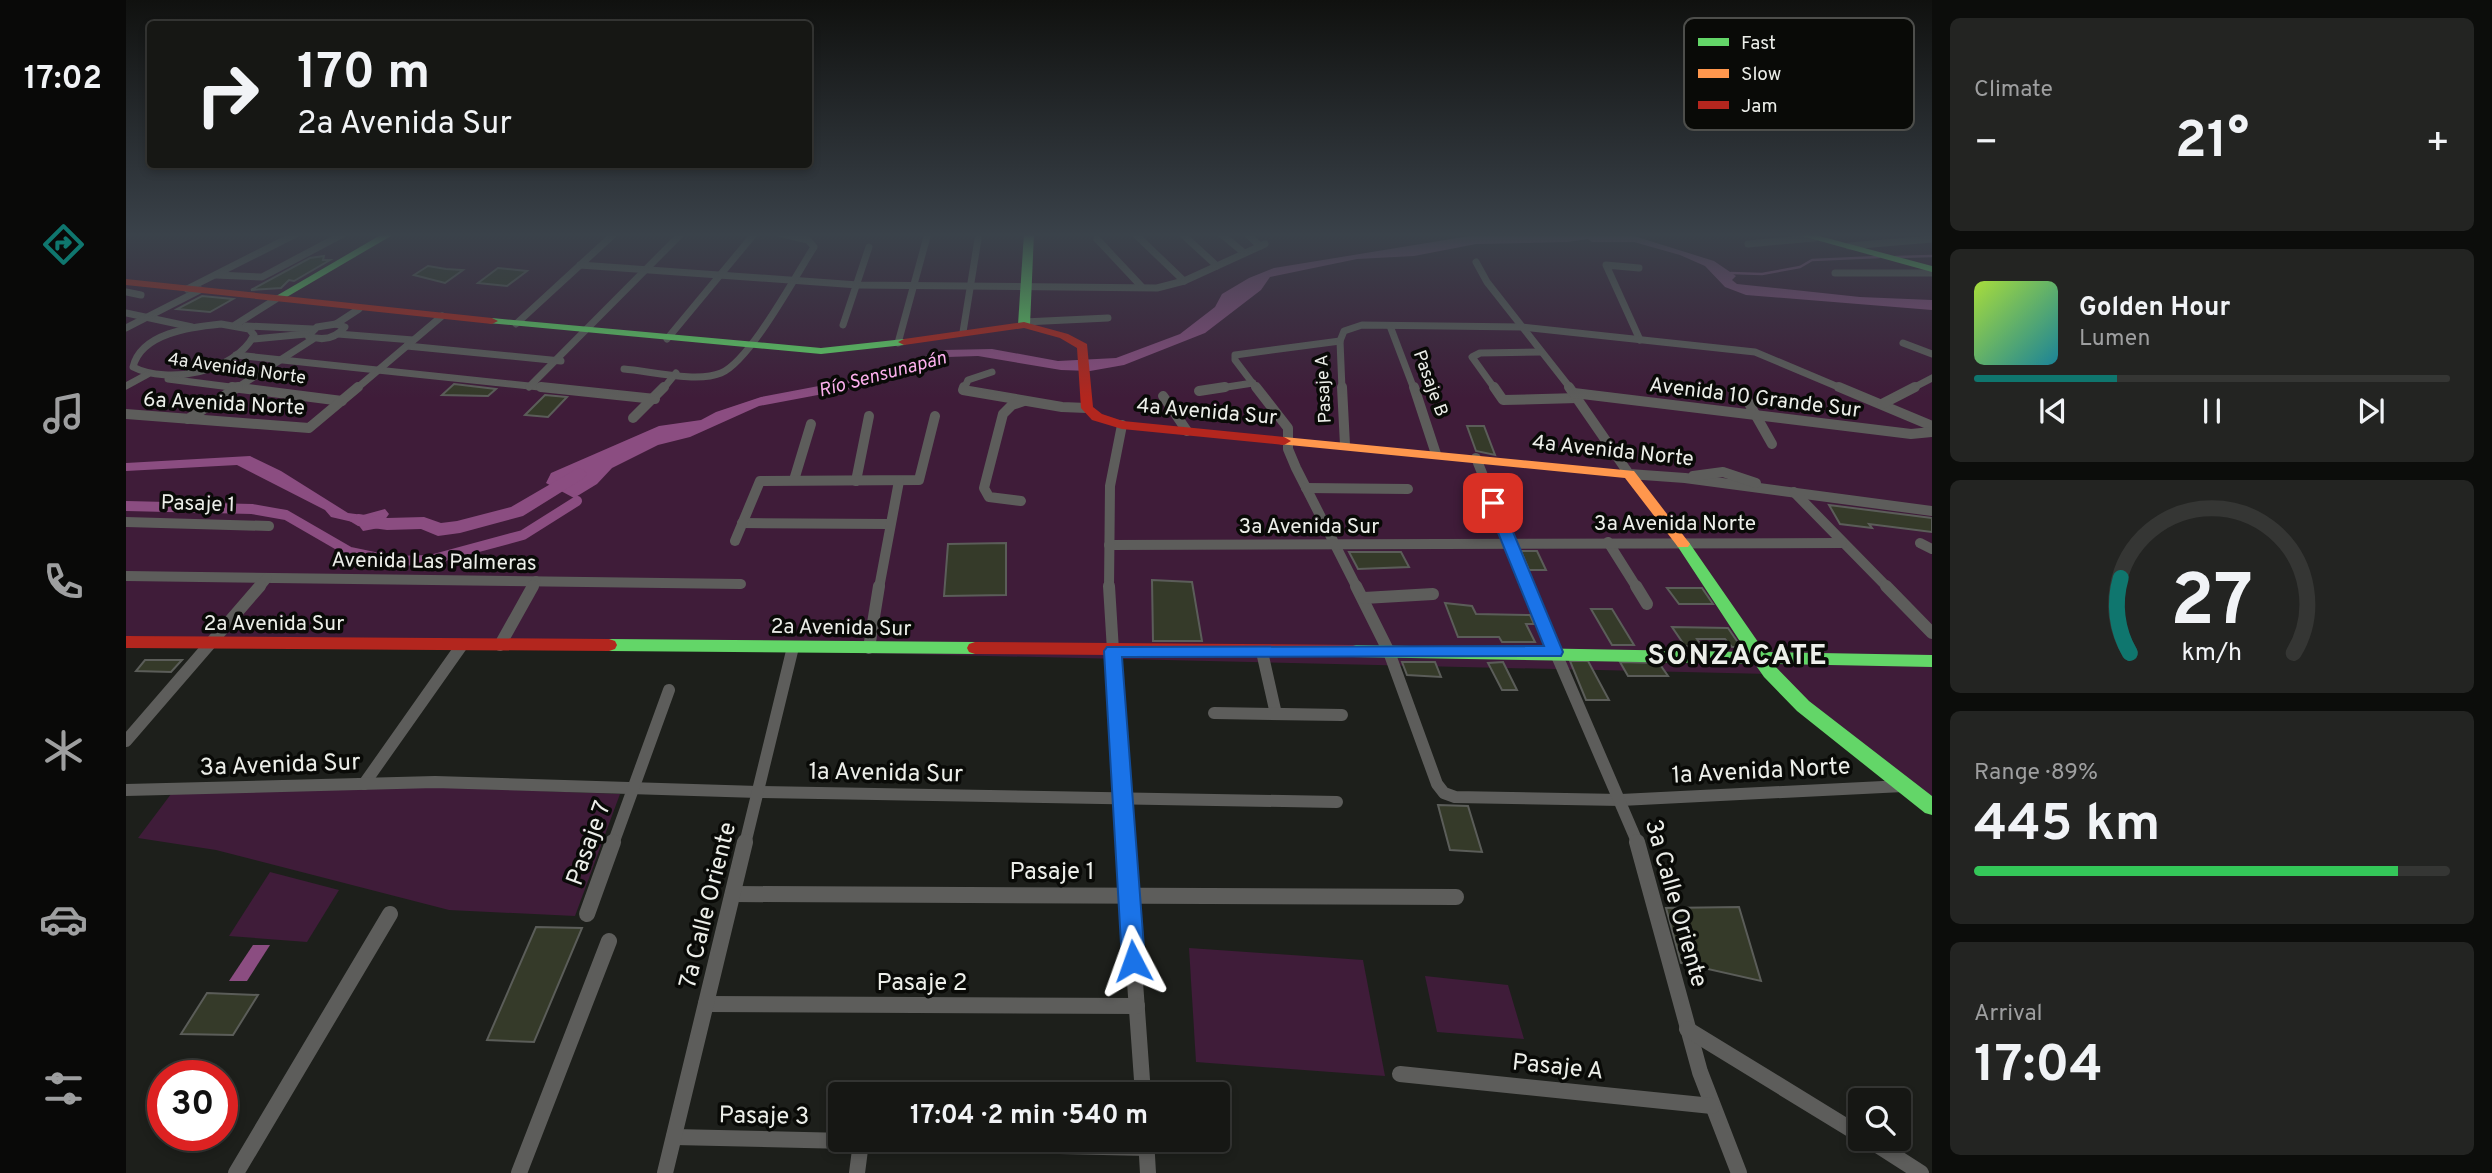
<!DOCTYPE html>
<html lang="en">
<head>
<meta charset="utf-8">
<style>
  body { margin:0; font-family:Overpass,sans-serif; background:#232422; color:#f1f3f6; height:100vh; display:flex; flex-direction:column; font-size:26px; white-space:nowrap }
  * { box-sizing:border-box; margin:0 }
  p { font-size:23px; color:#9e9fa0 }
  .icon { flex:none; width:38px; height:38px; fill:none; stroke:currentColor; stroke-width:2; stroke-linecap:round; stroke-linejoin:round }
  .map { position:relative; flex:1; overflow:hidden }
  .side { display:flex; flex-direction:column; gap:18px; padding:18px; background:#0c0d0b; width:560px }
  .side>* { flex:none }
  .banner { position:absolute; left:21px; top:21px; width:665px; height:147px; border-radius:7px; box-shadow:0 4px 10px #0003,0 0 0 2px #353634; background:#161714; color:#f1f3f6; overflow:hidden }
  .buttons { position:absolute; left:1722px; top:1088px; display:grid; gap:14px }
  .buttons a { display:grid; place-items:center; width:63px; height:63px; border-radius:7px; background:#161714; box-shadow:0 4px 10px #0003,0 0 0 2px #353634; font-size:35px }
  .speed { position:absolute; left:21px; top:1060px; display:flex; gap:14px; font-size:35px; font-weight:700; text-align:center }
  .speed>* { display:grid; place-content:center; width:91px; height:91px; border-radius:50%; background:#161714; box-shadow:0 4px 10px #0003,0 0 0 2px #353634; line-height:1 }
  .speed .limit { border:10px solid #d22; background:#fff; color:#111 }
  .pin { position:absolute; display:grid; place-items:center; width:60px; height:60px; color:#fff; margin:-30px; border-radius:14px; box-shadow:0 4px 10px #0006 }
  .me { position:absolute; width:77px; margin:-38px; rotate:356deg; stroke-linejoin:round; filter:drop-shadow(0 0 5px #0008) }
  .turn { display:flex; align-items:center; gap:24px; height:147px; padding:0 35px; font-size:32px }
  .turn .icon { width:91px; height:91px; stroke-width:2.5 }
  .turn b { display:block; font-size:49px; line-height:60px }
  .big { font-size:52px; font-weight:700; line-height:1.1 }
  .side .tile { flex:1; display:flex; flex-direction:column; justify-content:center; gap:10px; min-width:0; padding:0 24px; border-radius:10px; background:#232422 }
  .side .dial { align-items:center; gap:0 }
  .dial svg { height:182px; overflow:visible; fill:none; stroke:#353634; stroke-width:7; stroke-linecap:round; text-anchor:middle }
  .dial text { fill:#f1f3f6; stroke:none }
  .song { display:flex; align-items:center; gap:21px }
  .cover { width:84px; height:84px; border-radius:10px; background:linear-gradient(135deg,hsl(80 70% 55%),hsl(190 70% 35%)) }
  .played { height:7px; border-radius:4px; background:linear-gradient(90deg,#0f766e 30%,#353634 30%) }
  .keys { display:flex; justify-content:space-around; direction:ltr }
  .heat { display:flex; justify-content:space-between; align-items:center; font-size:38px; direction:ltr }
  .charge { height:10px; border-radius:5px; background:linear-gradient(90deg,#34c759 89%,#353634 0) }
  .trip { position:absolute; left:702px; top:1082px; width:402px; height:70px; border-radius:7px; background:#161714; box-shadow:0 4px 10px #0003,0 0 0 2px #353634; font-weight:700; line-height:70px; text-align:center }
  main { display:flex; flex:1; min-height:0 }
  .tab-bar { display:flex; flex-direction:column; width:126px; justify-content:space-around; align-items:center; background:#090908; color:#9e9fa0 }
  .tab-bar .icon { width:49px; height:49px }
  .tab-bar .active { color:#0f766e }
  .tab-bar b { font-size:32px; color:#f1f3f6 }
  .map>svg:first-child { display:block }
  .green { fill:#3f1c39 }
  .water { fill:#8b4d81 }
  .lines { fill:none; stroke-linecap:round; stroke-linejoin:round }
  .stream { stroke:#8b4d81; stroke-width:2.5 }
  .canal { stroke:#8b4d81; stroke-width:10 }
  .river { fill:#8b4d81; fill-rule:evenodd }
  .building { fill:#353a29; stroke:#5b5d59; stroke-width:2 }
  .street-far3 { stroke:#5d5d5b; stroke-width:7 }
  .street-far2 { stroke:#5d5d5b; stroke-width:10 }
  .street-far1 { stroke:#5d5d5b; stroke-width:12 }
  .street { stroke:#5d5d5b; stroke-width:16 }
  .fast { fill:#63d668; fill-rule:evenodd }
  .slow { fill:#ff974d; fill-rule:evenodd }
  .jam { fill:#b3261e; fill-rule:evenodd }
  .route { fill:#1a73e8; stroke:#114b97; stroke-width:2 }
  .labels { text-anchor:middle; stroke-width:7; stroke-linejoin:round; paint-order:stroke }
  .far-street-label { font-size:18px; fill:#eceee9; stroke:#090a07 }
  .far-water-label { font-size:19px; font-style:italic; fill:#fbafec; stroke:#090a07 }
  .street-label { font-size:21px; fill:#eceee9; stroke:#090a07 }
  .near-street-label { font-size:24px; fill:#eceee9; stroke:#090a07 }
  .district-label { font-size:28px; font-weight:bold; letter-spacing:2px; fill:#eceee9; stroke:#090a07 }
  .key { fill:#090a07; stroke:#4d4e4b; stroke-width:2 }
  .key-label { font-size:19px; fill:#eceee9 }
</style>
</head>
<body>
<main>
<nav class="tab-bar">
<b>17:02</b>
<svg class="icon active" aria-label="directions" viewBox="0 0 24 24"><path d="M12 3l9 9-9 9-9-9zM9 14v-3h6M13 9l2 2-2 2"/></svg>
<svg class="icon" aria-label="music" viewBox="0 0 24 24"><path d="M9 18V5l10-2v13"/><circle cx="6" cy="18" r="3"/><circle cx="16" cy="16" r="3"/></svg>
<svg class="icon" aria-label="phone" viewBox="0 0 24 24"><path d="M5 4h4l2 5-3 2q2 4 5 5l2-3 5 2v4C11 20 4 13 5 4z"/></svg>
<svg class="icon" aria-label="climate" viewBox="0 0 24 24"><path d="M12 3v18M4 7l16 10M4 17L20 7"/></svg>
<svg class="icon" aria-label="car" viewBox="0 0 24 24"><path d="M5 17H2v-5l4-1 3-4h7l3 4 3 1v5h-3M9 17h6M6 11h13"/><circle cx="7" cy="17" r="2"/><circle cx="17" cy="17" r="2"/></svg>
<svg class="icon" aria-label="filters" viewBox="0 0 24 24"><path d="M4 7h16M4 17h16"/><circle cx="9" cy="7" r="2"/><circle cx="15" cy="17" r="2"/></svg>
</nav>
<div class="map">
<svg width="1806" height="1173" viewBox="0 0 1806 1173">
  <rect width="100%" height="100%" fill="#1d1f1b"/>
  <g class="green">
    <polygon points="0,233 1806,233 1806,797 1643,674 0,636"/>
    <polygon points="307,787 494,794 449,916 323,910 90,850 12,838 48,790"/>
    <polygon points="144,872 213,890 181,942 103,936"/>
    <polygon points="1063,948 1237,960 1259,1076 1070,1062"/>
    <polygon points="1299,976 1382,985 1398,1039 1311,1032"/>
  </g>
  <g class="water">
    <polygon points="1362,233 1508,236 1588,261 1610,276 1606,280 1611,284 1734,297 1806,300 1806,310 1620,295 1599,287 1579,266 1554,255 1508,242 1466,242 1462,239 1441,242 1350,244 1288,256 1231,259 1144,277 1135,290 1079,333 998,365 964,371 935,370 852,356 821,357 804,366 729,388 633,406 564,437 532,445 486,468 471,484 448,498 420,483 425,473 533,426 575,420 590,412 635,397 735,378 817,350 866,349 932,361 990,358 1054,334 1089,307 1096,294 1123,278 1148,268"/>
    <polygon points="124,456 155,471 222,513 237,515 259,509 263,514 253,528 237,531 231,523 205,517 199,510 111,465 0,471 0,463"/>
    <polygon points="127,945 144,945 121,981 103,981"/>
  </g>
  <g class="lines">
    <g class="stream">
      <polyline points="1770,257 1806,256"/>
      <polyline points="1605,273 1636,274 1674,267 1686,260 1753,257"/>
    </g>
    <polyline class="canal" points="0,506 126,509 160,515 224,552 267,561 304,560 397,535 451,501"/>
    <polygon class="river" points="452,468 458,470 461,474 458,478 397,516 334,533 312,536 295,529 261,530 232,526 222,520 232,514 261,518 298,517 315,523 331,521 385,507"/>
  </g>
  <g class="building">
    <polygon points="198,256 197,260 204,260 168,281 163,280 155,288 125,290 184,258"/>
    <polygon points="302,266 320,269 337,270 319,283 288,275"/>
    <polygon points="372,268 401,271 381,286 352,283"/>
    <polygon points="76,296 107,299 84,312 51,309"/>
    <polygon points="328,384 370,389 362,396 316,395"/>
    <polygon points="419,395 441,397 422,417 399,415"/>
    <polygon points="1341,426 1358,426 1369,455 1350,451"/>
    <polygon points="1703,505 1806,518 1806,532 1743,524 1746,528 1714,524"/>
    <polygon points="880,543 880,595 818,596 822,544"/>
    <polygon points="1395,551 1411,551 1420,570 1403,570"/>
    <polygon points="1223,552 1275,552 1283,567 1232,569"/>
    <polygon points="1026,580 1066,582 1076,641 1027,641"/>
    <polygon points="1541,588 1576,588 1587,604 1553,604"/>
    <polygon points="1319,603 1346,606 1350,614 1404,615 1408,624 1400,624 1409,642 1376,642 1373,637 1332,637"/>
    <polygon points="1465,609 1486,609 1508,645 1486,645"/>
    <polygon points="1546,627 1602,628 1615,647 1606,647 1599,639 1571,639 1576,646 1559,646"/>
    <polygon points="19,660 56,660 45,672 10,671"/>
    <polygon points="1444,661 1462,661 1483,700 1460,700"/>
    <polygon points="1276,662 1309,662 1315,677 1281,675"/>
    <polygon points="1377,662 1391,690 1376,690 1362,663"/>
    <polygon points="1494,662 1533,663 1542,676 1502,676"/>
    <polygon points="1312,805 1342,806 1356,852 1324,850"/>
    <polygon points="1613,907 1635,981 1555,963 1540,908"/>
    <polygon points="410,927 456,928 408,1042 361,1040"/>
    <polygon points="81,993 132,995 107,1035 55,1034"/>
  </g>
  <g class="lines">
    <g class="street-far3">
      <polyline points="1008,233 1058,281"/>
      <polyline points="1055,233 1091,266"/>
      <polyline points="1094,233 1117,252"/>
      <polyline points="1120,233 1134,246"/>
      <polyline points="971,239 1015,286"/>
      <polyline points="1622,244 1688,238"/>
      <polyline points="1723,246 1806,239"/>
      <polyline points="1350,262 1361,282 1445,389"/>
      <polyline points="454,265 732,285 1031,288 1058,281 1139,244"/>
      <polyline points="1513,268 1480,265 1514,340"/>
      <polyline points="1709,273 1806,273"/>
      <polyline points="90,275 136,277 219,233"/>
      <polyline points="61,289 172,233"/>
      <polyline points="0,292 15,295"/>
      <polyline points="0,313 66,327"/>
      <polyline points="898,322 982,318"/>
      <path d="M 95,324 L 123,329 L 128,335 C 109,372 42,385 7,367 C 15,333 65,327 95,324 Z"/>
      <path d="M 210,324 L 219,327 C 209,339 196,341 182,336 L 191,327 Z"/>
      <polyline points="210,324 233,309"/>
      <polyline points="390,324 489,233"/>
      <polyline points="109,325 150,299"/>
      <polyline points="717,325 743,247"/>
      <polyline points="120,326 187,329"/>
      <polyline points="1264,326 1288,389"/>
      <polyline points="0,328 74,290"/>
      <polyline points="837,332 852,239"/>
      <polyline points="212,334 287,340"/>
      <polyline points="127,339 180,334"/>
      <polyline points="541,339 629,233"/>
      <polyline points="772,343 802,233"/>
      <polyline points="1777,343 1806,354"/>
      <polyline points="281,346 435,361"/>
      <polyline points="110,355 432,389"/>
      <path d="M 498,369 C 524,371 571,383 595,373 C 624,361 670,275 688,247 L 682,240 L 652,233"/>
      <polyline points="42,379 120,389"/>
      <polyline points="0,386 22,374"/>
      <polyline points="403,387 556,233"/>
      <polyline points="109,389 187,339"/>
      <polyline points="230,389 316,316"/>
      <polyline points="537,389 550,373"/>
      <polyline points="838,389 842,380 866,372"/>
      <polyline points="1088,389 1127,383"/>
      <polyline points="1131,389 1109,360 1109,355 1214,341"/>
      <polyline points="1216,389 1214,341 1218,331 1236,325 1396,327 1629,352 1717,389"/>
      <polyline points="1369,389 1346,357 1354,353 1415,352"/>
      <polyline points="1785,389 1806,378"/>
    </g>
    <g class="street-far2">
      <polyline points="106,387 216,401"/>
      <polyline points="415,387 529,399"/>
      <polyline points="838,387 837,390 936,407 961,408"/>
      <polyline points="1130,387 1162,428 1162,449 1170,468 1231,588"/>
      <polyline points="1216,387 1219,445"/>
      <polyline points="1288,387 1310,454"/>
      <polyline points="1368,387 1377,400 1452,398"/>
      <polyline points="1443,387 1503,474 1559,478 1806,511"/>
      <polyline points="1713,387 1806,426"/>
      <polyline points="1073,391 1099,387"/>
      <polyline points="1616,391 1646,444"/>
      <polyline points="1448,393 1785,434 1806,432"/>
      <polyline points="1037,396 1061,431"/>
      <polyline points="1756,404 1789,387"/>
      <polyline points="0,414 183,428 232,387"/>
      <polyline points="507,418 538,387"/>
      <polyline points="62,419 112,387"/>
      <polyline points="1350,458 1402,588"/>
      <polyline points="1567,476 1597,472 1630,483"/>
      <polyline points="668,480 685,424"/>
      <polyline points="730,481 743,416"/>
      <polyline points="1180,488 1282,489"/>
      <polyline points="1668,492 1762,588"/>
      <polyline points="895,501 863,497 858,488 877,414 886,405 898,401"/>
      <polyline points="0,522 143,526"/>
      <polyline points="616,523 763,524"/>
      <polyline points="609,541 634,481 793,480 809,416"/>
      <polyline points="1482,542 1511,588"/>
      <polyline points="1794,543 1806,549"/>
      <polyline points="983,545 1716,543"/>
      <polyline points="0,576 615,584"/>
      <polyline points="133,588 141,578"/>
      <polyline points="406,588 410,581"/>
      <polyline points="753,588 773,481"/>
      <polyline points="983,588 984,486 996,425"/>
    </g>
    <g class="street-far1">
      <polyline points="983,586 999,844"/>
      <polyline points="1230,586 1263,652 1311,784 1318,793 1329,797 1495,800 1777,786"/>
      <polyline points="1401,586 1512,844"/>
      <polyline points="1510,586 1521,604"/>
      <polyline points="1760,586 1806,633"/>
      <polyline points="1238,598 1307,594"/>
      <polyline points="374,645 407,586"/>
      <polyline points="743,648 753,586"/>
      <polyline points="1136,652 1150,714"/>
      <polyline points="1088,713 1216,715"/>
      <polyline points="0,741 134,586"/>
      <polyline points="238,784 336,645"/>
      <polyline points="0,790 309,782 632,792 1211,802"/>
      <polyline points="487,844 543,690"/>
      <polyline points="619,844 667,647"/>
    </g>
    <g class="street">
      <polyline points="999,842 1017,1094"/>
      <polyline points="1511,842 1574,1072 1613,1173"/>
      <polyline points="607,894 1330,897"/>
      <polyline points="461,914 487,842"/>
      <polyline points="580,1004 1011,1006"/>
      <polyline points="1561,1029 1734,1135"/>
      <polyline points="1274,1074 1586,1106"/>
      <polyline points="548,1137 1020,1148"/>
      <polyline points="1020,1139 1022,1173"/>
      <polyline points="1742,1139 1795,1173"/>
      <polyline points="110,1173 264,914"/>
      <polyline points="393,1173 483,941"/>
      <polyline points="539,1173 619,842"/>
      <polyline points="731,1173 735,1142"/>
    </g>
    <g class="fast">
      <polygon points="258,233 270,233 154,301 145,299"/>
      <polygon points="898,233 908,233 904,325 898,328 892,325"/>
      <polygon points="1665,233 1682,233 1806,266 1806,272"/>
      <polygon points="366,318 695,348 778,339 784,342 778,345 695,354 362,323 362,319"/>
      <polygon points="1557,539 1562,541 1639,652 1806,655 1806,667 1647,664 1683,701 1806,796 1806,815 1799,813 1671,711 1638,677 1629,664 1227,657 1221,655 1219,651 1221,647 1227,645 1621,652 1550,544"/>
      <polygon points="483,639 849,642 855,644 857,648 855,652 849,654 483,651 477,649 475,645 477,641"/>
    </g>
    <polygon class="slow" points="1158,437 1508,471 1564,544 1562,547 1552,547 1499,478 1153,444 1153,438"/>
    <g class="jam">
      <polygon points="0,279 366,318 372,321 366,324 0,285"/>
      <polygon points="898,322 942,334 961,344 967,407 976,414 997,421 1158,437 1165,441 1158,445 996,429 966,420 955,408 951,348 934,338 898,328 778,345 772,342 778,339"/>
      <polygon points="0,636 483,639 489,641 491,645 489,649 483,651 0,648"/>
      <polygon points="849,642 1227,645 1233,647 1235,651 1233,655 1227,657 849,654 843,652 841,648 843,644"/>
    </g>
  </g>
  <linearGradient id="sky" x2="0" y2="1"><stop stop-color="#10110f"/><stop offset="0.59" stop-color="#3a424a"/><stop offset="1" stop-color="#3a424a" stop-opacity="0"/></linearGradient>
  <rect width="1806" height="398" fill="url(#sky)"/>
  <polygon class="route" points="1367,499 1375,503 1437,652 1435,656 996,657 1019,961 1015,969 1007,972 999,969 996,961 978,651 981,647 1418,646 1360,503"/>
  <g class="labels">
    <g class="far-street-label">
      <text transform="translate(111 368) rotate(8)" y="6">4a Avenida Norte</text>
      <text transform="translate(1305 383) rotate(70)" y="6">Pasaje B</text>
      <text transform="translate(1197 389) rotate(-93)" y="6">Pasaje A</text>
    </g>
    <g class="far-water-label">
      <text transform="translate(756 373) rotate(-15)" y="7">Río Sensunapán</text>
    </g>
    <g class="street-label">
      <text transform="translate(1629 397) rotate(7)" y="7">Avenida 10 Grande Sur</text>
      <text transform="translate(98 403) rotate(3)" y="7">6a Avenida Norte</text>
      <text transform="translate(1081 411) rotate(5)" y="7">4a Avenida Sur</text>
      <text transform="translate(1487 450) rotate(6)" y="7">4a Avenida Norte</text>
      <text transform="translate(72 503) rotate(2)" y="7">Pasaje 1</text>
      <text x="1549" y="530">3a Avenida Norte</text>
      <text x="1183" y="533">3a Avenida Sur</text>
      <text transform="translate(308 561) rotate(1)" y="7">Avenida Las Palmeras</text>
      <text x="148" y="630">2a Avenida Sur</text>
      <text transform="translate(715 627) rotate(1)" y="7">2a Avenida Sur</text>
    </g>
    <g class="near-street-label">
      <text transform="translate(154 764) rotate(-2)" y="8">3a Avenida Sur</text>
      <text transform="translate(1635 770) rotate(-3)" y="8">1a Avenida Norte</text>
      <text transform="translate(760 772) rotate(1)" y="8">1a Avenida Sur</text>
      <text transform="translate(462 843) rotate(-70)" y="8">Pasaje 7</text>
      <text x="926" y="879">Pasaje 1</text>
      <text transform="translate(1551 903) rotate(74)" y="8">3a Calle Oriente</text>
      <text transform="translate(581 905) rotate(-76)" y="8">7a Calle Oriente</text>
      <text x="796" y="990">Pasaje 2</text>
      <text transform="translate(1432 1066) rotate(6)" y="8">Pasaje A</text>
      <text transform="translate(638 1115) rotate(1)" y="8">Pasaje 3</text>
    </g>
    <g class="district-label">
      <text x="1612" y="664">SONZACATE</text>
    </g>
  </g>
  <rect x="1558" y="18" width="230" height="112" rx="10" class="key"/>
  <rect x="1572" y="38" width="31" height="8" fill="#63d668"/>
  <rect x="1572" y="69" width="31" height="9" fill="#ff974d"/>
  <rect x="1572" y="101" width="31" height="8" fill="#b3261e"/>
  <g class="key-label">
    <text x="1615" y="49">Fast</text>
    <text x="1615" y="80">Slow</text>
    <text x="1615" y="112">Jam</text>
  </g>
</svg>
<div class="buttons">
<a><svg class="icon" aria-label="search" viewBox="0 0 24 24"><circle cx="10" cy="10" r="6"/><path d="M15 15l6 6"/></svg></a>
</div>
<div class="speed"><div class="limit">30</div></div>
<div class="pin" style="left:1367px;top:503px;background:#d93025"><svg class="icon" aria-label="arrive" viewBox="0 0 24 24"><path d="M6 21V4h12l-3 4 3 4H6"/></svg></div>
<svg class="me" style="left:1007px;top:961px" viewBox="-20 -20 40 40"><path d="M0-17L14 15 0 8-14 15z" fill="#1a73e8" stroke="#fff" stroke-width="4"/></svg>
<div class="trip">17:04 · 2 min · 540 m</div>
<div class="banner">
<div class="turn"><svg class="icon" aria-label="right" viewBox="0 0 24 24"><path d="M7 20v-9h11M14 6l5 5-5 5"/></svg><div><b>170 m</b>2a Avenida Sur</div></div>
</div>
</div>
<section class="side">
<div class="tile"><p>Climate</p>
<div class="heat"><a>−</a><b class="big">21°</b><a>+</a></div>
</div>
<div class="tile">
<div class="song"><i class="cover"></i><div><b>Golden Hour</b><p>Lumen</p></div></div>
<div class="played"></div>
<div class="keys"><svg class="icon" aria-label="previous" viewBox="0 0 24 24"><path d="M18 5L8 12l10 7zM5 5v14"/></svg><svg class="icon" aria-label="pause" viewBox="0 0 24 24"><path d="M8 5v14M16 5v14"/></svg><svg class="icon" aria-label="next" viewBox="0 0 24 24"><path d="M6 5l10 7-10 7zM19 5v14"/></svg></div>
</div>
<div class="tile dial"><svg viewBox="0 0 100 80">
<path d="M14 69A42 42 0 1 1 86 69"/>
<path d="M14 69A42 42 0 0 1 10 36" stroke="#0f766e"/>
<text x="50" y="56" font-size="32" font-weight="700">27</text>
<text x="50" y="72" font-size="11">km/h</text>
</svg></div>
<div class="tile"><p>Range · 89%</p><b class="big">445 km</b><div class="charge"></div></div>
<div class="tile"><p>Arrival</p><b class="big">17:04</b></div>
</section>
</main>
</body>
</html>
